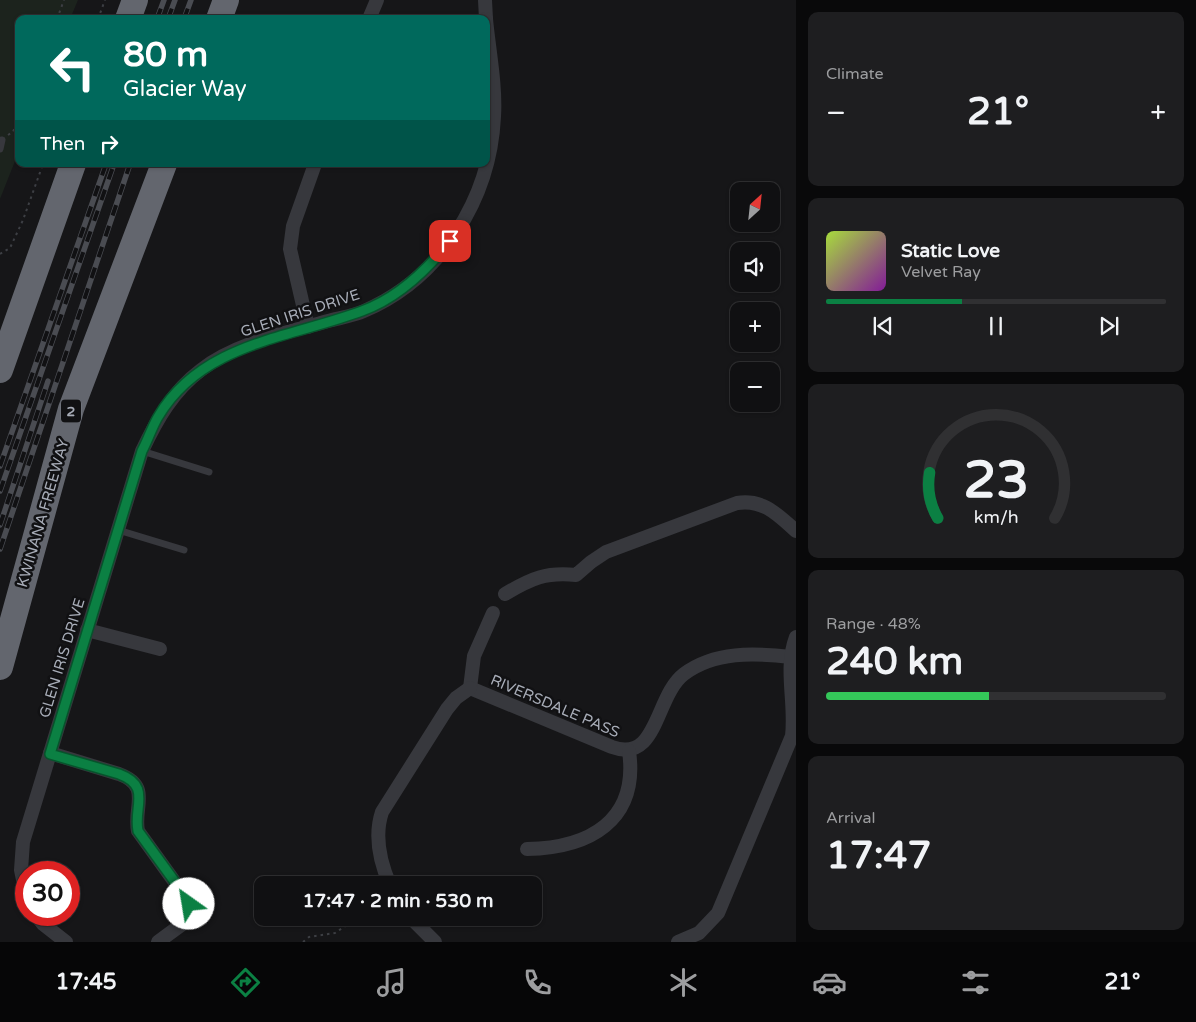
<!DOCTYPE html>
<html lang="en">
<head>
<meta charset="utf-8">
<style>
  body { margin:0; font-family:"Varela Round",sans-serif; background:#1e1e20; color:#f1f3f6; height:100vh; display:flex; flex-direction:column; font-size:19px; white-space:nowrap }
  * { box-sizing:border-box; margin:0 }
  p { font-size:16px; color:#9c9d9f }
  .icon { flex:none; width:28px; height:28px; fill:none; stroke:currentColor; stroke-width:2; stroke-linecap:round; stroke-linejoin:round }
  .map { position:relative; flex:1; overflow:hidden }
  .drawer { display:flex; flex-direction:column; gap:12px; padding:12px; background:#09090a; width:400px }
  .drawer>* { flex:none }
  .banner { position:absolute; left:15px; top:15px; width:475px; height:152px; border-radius:10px; box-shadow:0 1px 4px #0004,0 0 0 1px #303032; background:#00695c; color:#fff; overflow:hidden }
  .needle { width:32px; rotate:27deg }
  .buttons { position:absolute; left:730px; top:182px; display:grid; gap:10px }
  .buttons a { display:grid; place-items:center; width:50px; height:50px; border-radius:10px; background:#101012; box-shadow:0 1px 4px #0004,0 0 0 1px #303032; font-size:25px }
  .speed { position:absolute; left:15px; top:861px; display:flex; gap:10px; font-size:25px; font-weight:700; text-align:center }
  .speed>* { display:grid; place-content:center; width:65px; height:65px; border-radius:50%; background:#101012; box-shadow:0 1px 4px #0004,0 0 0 1px #303032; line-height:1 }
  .speed .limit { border:8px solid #d22; background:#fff; color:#111 }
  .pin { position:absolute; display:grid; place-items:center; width:42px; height:42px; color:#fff; margin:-21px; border-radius:10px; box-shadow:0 2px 8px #0006 }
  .me { position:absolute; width:55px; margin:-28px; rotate:328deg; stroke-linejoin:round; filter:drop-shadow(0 0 4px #0008) }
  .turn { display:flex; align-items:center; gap:18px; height:105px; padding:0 25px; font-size:22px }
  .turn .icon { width:65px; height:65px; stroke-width:2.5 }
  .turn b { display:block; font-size:35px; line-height:42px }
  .then { display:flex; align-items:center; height:48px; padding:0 25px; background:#0003; gap:10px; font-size:19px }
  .big { font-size:38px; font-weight:700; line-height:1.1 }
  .drawer .tile { flex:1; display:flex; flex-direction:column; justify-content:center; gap:8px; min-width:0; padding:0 18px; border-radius:10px; background:#1e1e20 }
  .drawer .dial { align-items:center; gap:0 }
  .dial svg { height:130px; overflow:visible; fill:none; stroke:#303032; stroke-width:7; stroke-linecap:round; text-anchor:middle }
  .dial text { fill:#f1f3f6; stroke:none }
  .song { display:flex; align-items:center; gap:15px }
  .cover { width:60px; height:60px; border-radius:8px; background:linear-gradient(135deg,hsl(80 70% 55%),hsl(290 70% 35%)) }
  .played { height:5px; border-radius:2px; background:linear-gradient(90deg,#0b8043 40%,#303032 40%) }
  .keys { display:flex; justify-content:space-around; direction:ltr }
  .heat { display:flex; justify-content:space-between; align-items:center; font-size:28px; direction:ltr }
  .charge { height:8px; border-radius:4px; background:linear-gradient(90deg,#34c759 48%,#303032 0) }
  .trip { position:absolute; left:254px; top:876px; width:288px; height:50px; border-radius:10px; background:#101012; box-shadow:0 1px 4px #0004,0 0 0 1px #303032; font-weight:700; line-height:50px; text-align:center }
  .menu { display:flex; height:80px; justify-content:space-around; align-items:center; background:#060607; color:#9c9d9f }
  .menu .icon { width:35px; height:35px }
  .menu .current { color:#0b8043 }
  .menu b { font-size:22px; color:#f1f3f6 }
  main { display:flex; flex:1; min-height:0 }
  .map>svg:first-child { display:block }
  .green { fill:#1c231d }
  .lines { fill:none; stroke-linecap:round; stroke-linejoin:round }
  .path { stroke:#3d3f44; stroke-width:2; stroke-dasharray:2.5 4; stroke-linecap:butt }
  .service { stroke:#37383d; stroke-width:7 }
  .minor { stroke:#37383d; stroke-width:14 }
  .motorway { stroke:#63666e; stroke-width:26 }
  .rail-casing { stroke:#4a4c52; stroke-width:5.5 }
  .rail { stroke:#111113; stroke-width:4; stroke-dasharray:11; stroke-linecap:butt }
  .route-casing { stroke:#07532c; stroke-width:12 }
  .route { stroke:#0b8043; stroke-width:9 }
  .labels { text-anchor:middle; stroke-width:5; stroke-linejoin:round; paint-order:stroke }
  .shield { fill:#111113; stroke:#7b7e86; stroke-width:1 }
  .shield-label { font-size:14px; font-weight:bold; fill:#a8adb8 }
  .street-label { font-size:15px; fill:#a8adb8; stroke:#111113 }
</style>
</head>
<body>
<main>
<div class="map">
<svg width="796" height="942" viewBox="0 0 796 942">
  <rect width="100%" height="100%" fill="#161618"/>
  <polygon class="green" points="0,0 78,0 70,19 19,19 19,151 0,199"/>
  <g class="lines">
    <g class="path">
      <polyline points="57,19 64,0"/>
      <polyline points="98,19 105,0"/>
      <polyline points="8,135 13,132 19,116"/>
      <polyline points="0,254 10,248 23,220 43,164"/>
      <polyline points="303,942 309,937 335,933 357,918"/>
    </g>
    <g class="service">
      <polyline points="0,149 2,140"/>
      <polyline points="142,451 209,472"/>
      <polyline points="118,530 184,550"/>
    </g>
    <g class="minor">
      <polyline points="485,0 486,19"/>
      <polyline points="369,19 377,0"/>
      <polyline points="308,327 290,249 293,226 315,164"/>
      <path d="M 505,594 C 532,578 546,572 576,575 L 591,562 L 606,552 L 737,503 C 763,499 777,514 796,531"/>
      <polyline points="87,630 160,649"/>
      <path d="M 470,688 L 612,747 C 658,764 655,696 684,674 C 715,651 754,653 791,657"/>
      <polyline points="470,688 474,656 493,613"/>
      <path d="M 50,753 L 119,774 C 152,786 133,807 138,831 L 187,899 L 190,909 L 181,925 L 158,942"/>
      <path d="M 527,849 C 589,848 639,821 629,751"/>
      <path d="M 390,885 C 380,862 374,836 382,812 L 447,709 L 456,698 L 470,688"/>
      <path d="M 26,894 L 21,870 L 23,842 L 142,451 C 157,419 173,391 201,370 C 236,343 286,333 328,321 C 339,318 353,316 364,311 C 441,278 490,199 494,117 C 496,85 489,51 486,19"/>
      <polyline points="36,915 43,924 66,942"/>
      <polyline points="411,918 435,942"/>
      <path d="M 678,942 L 699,933 L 718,913 L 792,736 C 796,702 784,669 796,637"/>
    </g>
    <g class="motorway">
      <polyline points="128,19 135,0"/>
      <polyline points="219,19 226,0"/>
      <polyline points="0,370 73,164"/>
      <polyline points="0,667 71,409 164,164"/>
    </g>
    <g class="rail-casing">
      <g id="rail">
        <polyline points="157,19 164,0"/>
        <polyline points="168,19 175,0"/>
        <polyline points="184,19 191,0"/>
        <polyline points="0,466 106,164"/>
        <polyline points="0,491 114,164"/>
        <polyline points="0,525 48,381"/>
        <polyline points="0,549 130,164"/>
      </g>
    </g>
    <use href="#rail" class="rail"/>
  </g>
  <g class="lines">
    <g class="route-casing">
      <path id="route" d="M 189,904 L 183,893 L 138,831 C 133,807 152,786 119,774 L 50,754 L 142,451 C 148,440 152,427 158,417 C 201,343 290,338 362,311 C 398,298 427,270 450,241"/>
    </g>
    <use href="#route" class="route"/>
  </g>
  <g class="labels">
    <rect class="shield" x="61" y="399.5" width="20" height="23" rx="4"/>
    <g class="shield-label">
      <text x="71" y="416">2</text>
    </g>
    <g class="street-label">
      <text transform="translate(300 313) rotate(-18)" y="5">GLEN IRIS DRIVE</text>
      <text transform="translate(43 513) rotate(-74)" y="5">KWINANA FREEWAY</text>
      <text transform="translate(62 658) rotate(-73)" y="5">GLEN IRIS DRIVE</text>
      <text transform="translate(555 706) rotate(23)" y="5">RIVERSDALE PASS</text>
    </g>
  </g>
</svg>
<div class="buttons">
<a><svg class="needle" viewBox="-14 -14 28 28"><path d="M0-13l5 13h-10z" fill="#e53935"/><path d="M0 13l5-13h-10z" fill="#9c9d9f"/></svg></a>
<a><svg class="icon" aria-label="sound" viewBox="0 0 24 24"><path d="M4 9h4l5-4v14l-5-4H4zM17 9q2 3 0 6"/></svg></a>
<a>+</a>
<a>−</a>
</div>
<div class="speed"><div class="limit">30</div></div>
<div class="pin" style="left:450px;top:241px;background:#d93025"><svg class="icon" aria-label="arrive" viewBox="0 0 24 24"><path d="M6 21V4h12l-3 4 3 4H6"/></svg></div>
<svg class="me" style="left:189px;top:904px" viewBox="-20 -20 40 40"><circle r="19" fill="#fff"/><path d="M0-13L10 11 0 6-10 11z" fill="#0b8043"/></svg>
<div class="trip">17:47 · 2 min · 530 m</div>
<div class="banner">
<div class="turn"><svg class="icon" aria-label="left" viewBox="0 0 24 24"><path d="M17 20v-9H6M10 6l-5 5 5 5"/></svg><div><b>80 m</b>Glacier Way</div></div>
<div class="then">Then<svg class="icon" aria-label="right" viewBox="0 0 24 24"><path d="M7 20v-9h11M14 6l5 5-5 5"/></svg></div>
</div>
</div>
<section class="drawer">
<div class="tile"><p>Climate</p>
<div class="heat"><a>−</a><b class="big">21°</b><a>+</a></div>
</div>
<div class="tile">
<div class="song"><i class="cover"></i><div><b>Static Love</b><p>Velvet Ray</p></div></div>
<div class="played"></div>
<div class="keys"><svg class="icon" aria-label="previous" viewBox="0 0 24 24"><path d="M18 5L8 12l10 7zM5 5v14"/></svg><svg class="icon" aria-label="pause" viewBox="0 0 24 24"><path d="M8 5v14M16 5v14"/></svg><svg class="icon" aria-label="next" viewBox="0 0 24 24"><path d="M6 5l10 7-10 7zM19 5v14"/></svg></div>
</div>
<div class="tile dial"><svg viewBox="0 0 100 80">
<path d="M14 69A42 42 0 1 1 86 69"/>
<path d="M14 69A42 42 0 0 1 9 41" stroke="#0b8043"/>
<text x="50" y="56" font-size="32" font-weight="700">23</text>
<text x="50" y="72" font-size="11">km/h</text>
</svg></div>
<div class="tile"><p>Range · 48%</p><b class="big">240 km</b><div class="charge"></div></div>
<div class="tile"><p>Arrival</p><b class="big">17:47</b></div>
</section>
</main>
<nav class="menu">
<b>17:45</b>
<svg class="icon current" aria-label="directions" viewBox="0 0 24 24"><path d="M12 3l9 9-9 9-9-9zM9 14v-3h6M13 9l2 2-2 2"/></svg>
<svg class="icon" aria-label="music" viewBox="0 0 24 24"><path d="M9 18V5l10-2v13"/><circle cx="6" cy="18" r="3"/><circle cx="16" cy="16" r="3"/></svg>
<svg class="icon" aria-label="phone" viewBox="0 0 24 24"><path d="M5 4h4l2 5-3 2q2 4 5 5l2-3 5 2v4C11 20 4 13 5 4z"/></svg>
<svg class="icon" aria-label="climate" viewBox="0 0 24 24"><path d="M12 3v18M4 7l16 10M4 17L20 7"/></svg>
<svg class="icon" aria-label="car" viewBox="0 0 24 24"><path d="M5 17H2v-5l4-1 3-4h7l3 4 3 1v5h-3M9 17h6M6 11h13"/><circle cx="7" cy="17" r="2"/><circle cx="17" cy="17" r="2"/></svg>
<svg class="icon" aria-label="filters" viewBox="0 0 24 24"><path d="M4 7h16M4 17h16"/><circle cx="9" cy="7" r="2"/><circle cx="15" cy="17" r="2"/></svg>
<b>21°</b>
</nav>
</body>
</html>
